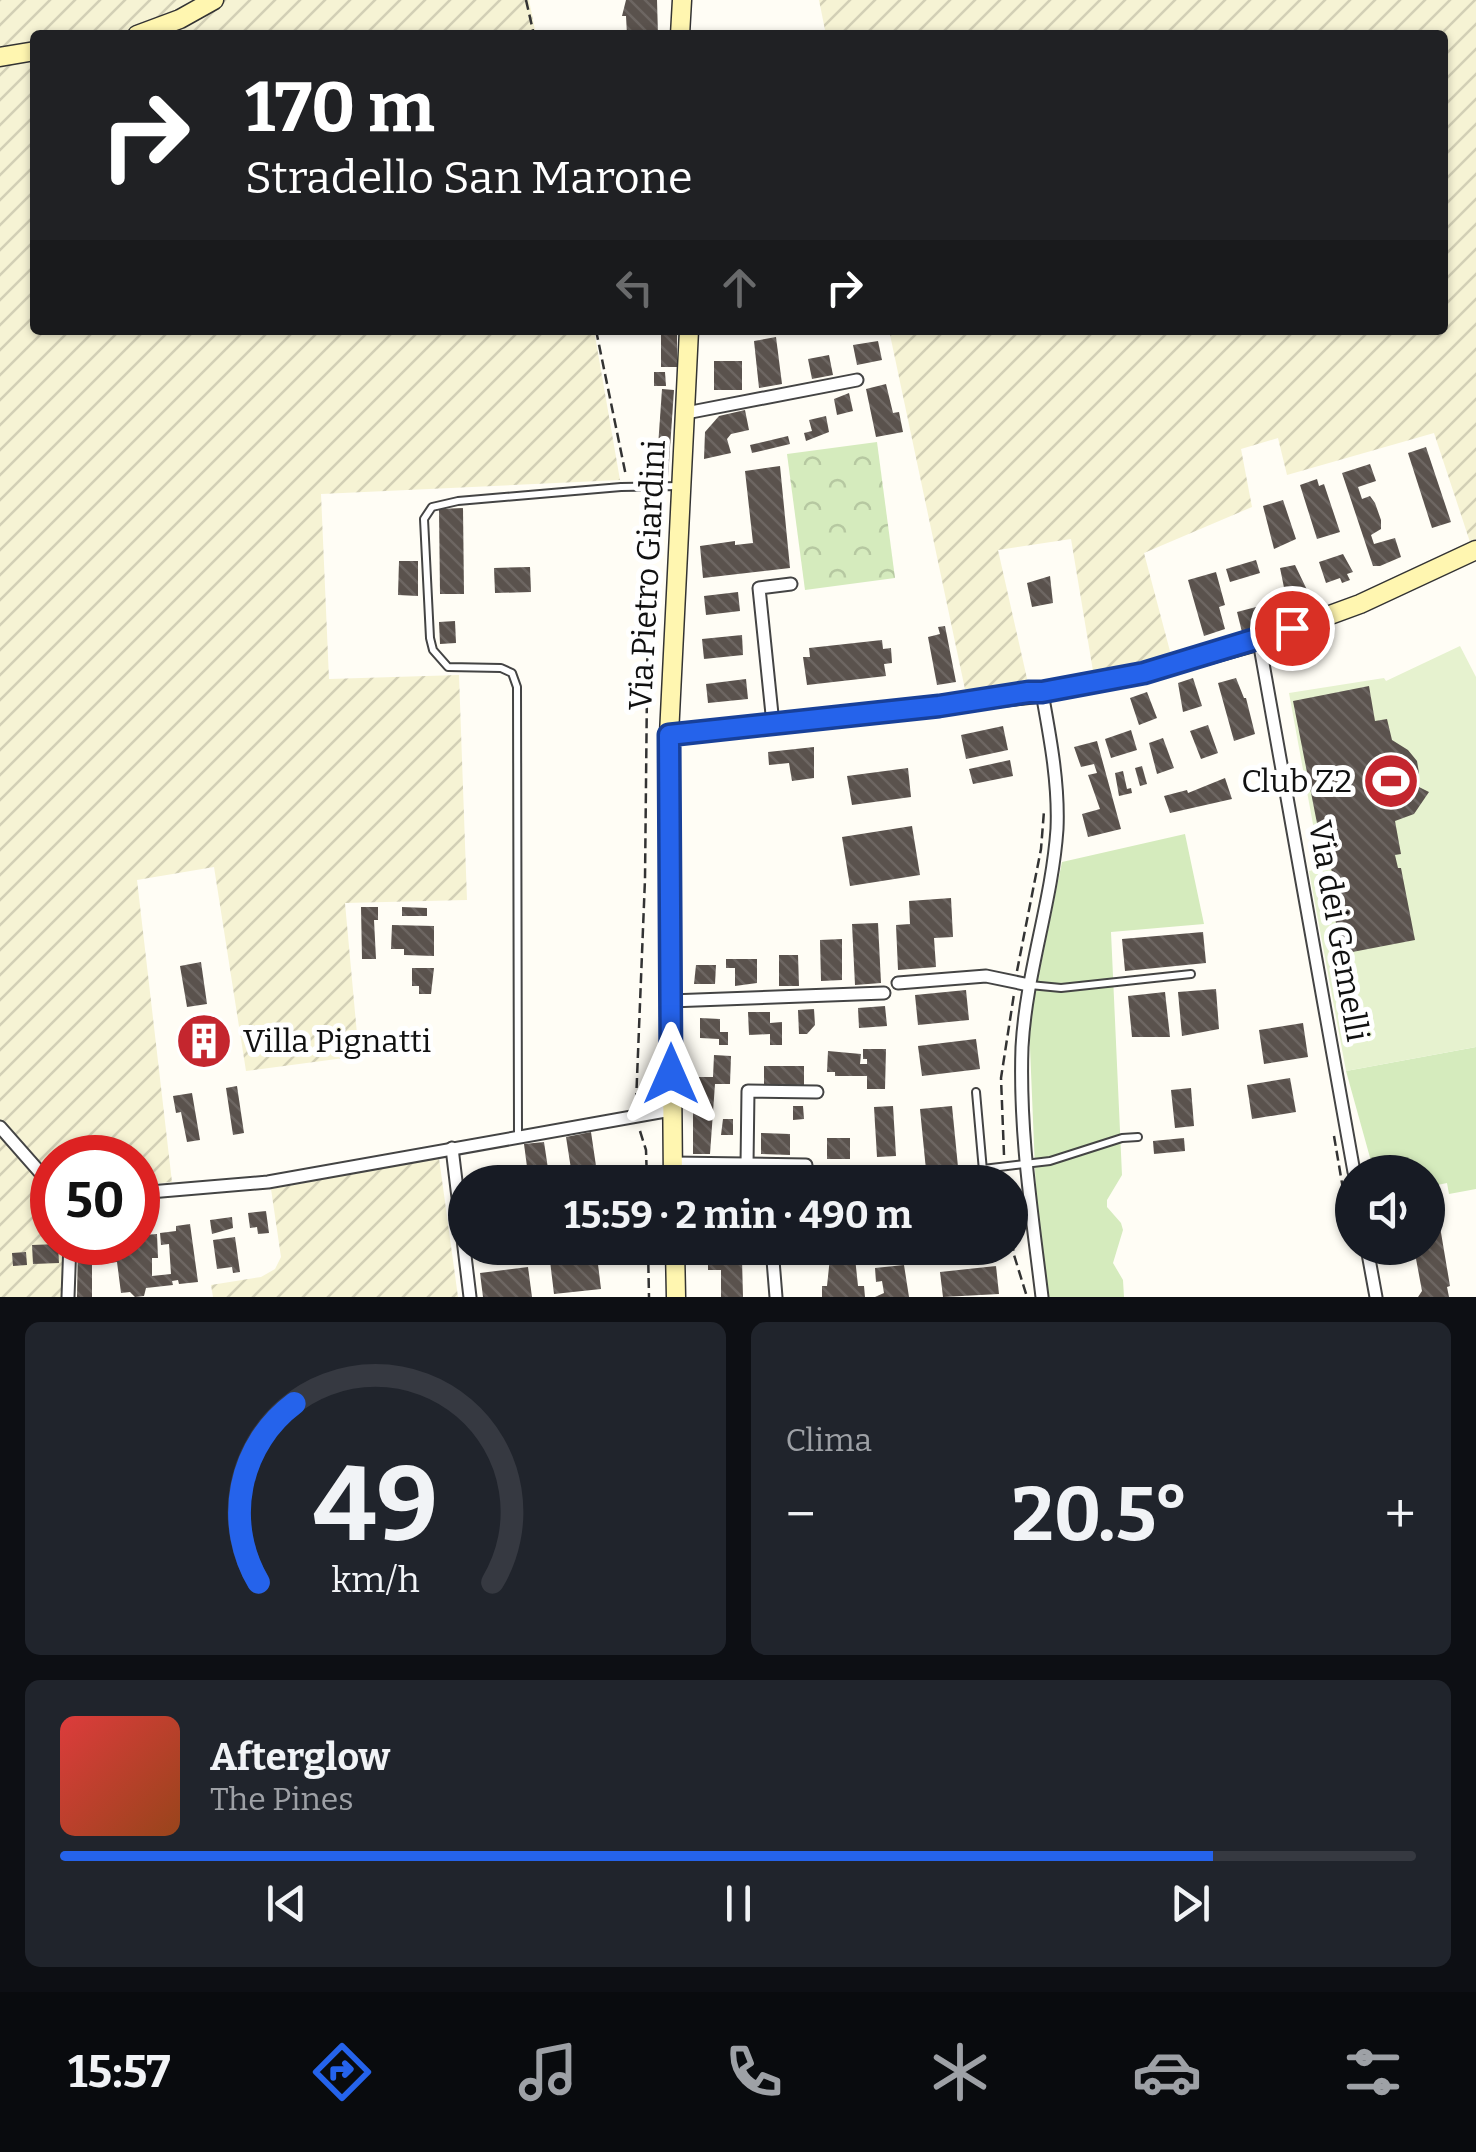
<!DOCTYPE html>
<html lang="it">
<head>
<meta charset="utf-8">
<style>
  body { margin:0; font-family:Bitter,serif; background:#20242c; color:#f1f3f6; height:100vh; display:flex; flex-direction:column; font-size:38px; white-space:nowrap }
  * { box-sizing:border-box; margin:0 }
  p { font-size:32px; color:#9ea1a6 }
  .icon { flex:none; width:55px; height:55px; fill:none; stroke:currentColor; stroke-width:2; stroke-linecap:round; stroke-linejoin:round }
  .map { position:relative; height:1297px; overflow:hidden }
  .drawer { display:flex; flex-direction:column; gap:25px; padding:25px; background:#0d0f14; flex:1 }
  .drawer>* { flex:none }
  .guide { position:absolute; left:30px; top:30px; width:1418px; height:305px; border-radius:10px; box-shadow:0 2px 8px #0004; background:#202124; color:#fff; overflow:hidden }
  .fabs { position:absolute; left:1335px; top:1155px; display:grid; gap:20px }
  .fabs a { display:grid; place-items:center; width:110px; height:110px; border-radius:50%; background:#171b24; box-shadow:0 2px 8px #0004; font-size:50px }
  .speed { position:absolute; left:30px; top:1135px; display:flex; gap:20px; font-size:50px; font-weight:700; text-align:center }
  .speed>* { display:grid; place-content:center; width:130px; height:130px; border-radius:50%; background:#171b24; box-shadow:0 2px 8px #0004; line-height:1 }
  .speed .limit { border:15px solid #d22; background:#fff; color:#111 }
  .pin { position:absolute; display:grid; place-items:center; width:85px; height:85px; color:#fff; margin:-42px; border:5px solid #fff; border-radius:50%; box-shadow:0 2px 10px #0007 }
  .me { position:absolute; width:110px; margin:-55px; rotate:0deg; stroke-linejoin:round; filter:drop-shadow(0 0 8px #0008) }
  .turn { display:flex; align-items:center; gap:35px; height:210px; padding:0 50px; font-size:45px }
  .turn .icon { width:130px; height:130px; stroke-width:2.5 }
  .turn b { display:block; font-size:70px; line-height:85px }
  .lanes { display:flex; align-items:center; height:95px; padding:0 50px; background:#0003; justify-content:center; gap:50px; direction:ltr }
  .lanes .off { opacity:.35 }
  .big { font-size:75px; font-weight:700; line-height:1.1 }
  .drawer .tile { flex:1; display:flex; flex-direction:column; justify-content:center; gap:15px; min-width:0; padding:0 35px; border-radius:15px; background:#20242c }
  .drawer .dial { align-items:center; gap:0 }
  .dial svg { height:260px; overflow:visible; fill:none; stroke:#363941; stroke-width:7; stroke-linecap:round; text-anchor:middle }
  .dial text { fill:#f1f3f6; stroke:none }
  .song { display:flex; align-items:center; gap:30px }
  .cover { width:120px; height:120px; border-radius:15px; background:linear-gradient(135deg,hsl(0 70% 55%),hsl(20 70% 35%)) }
  .played { height:10px; border-radius:5px; background:linear-gradient(90deg,#2563eb 85%,#363941 85%) }
  .keys { display:flex; justify-content:space-around; direction:ltr }
  .heat { display:flex; justify-content:space-between; align-items:center; font-size:55px; direction:ltr }
  .drawer .tiles { flex:1; display:grid; gap:25px; grid-template-columns:1fr 1fr }
  .tile:last-child { grid-column:span 2 }
  .trip { position:absolute; left:448px; top:1165px; width:580px; height:100px; border-radius:50px; background:#171b24; box-shadow:0 2px 8px #0004; font-weight:700; line-height:100px; text-align:center }
  .tab-bar { display:flex; height:160px; justify-content:space-around; align-items:center; background:#090b0e; color:#9ea1a6 }
  .tab-bar .icon { width:70px; height:70px }
  .tab-bar .active { color:#2563eb }
  .tab-bar b { font-size:45px; color:#f1f3f6 }
  .map>svg:first-child { display:block }
  .farmland { fill:url(#farmland-furrows) }
  .grass { fill:#d5ebbd }
  .park { fill:url(#park-crowns) }
  .pitch { fill:#e6f2cf }
  .building { fill:url(#building-back-hatch) }
  .lines { fill:none; stroke-linecap:round; stroke-linejoin:round }
  .lane-casing { stroke:#444; stroke-width:10 }
  .street-casing { stroke:#444; stroke-width:15 }
  .secondary-casing { stroke:#333; stroke-width:21 }
  .path { stroke:#333; stroke-width:2.5; stroke-dasharray:10 5; stroke-linecap:butt }
  .lane { stroke:#fff; stroke-width:6 }
  .street { stroke:#fff; stroke-width:11 }
  .secondary { stroke:#fff6b0; stroke-width:18 }
  .route-casing { stroke:#184099; stroke-width:25 }
  .route { stroke:#2563eb; stroke-width:18 }
  .labels { text-anchor:middle; stroke-width:10; stroke-linejoin:round; paint-order:stroke }
  .street-label { font-size:32px; fill:#111; stroke:#fff }
  .poi-label { font-size:32px; fill:#111; stroke:#fff; text-anchor:end }
</style>
</head>
<body>
<div class="map">
<svg width="1476" height="1297" viewBox="0 0 1476 1297">
  <defs>
    <pattern id="farmland-furrows" width="10" height="10" patternUnits="userSpaceOnUse" patternTransform="scale(2.5)"><rect width="10" height="10" fill="#f6f3d4"/><path d="M-1 1l2-2M0 10L10 0M9 11l2-2" fill="none" stroke="#d2cfb5"/></pattern>
    <pattern id="park-crowns" width="20" height="18" patternUnits="userSpaceOnUse" patternTransform="scale(2.5)"><rect width="20" height="18" fill="#d5ebbd"/><path d="M2 6a3 3 0 1 1 6 0M12 15a3 3 0 1 1 6 0" fill="none" stroke="#b6c8a1"/></pattern>
    <pattern id="building-back-hatch" width="6" height="6" patternUnits="userSpaceOnUse" patternTransform="scale(2.5)"><rect width="6" height="6" fill="#5a524d"/><path d="M-1 5l2 2M0 0l6 6M5-1l2 2" fill="none" stroke="#6d6662"/></pattern>
  </defs>
  <rect width="100%" height="100%" fill="#fffdf5"/>
  <g class="farmland">
    <polygon points="0,0 529,0 536,35 35,35 35,330 594,330 620,480 321,494 329,679 459,675 467,900 345,903 359,1056 246,1071 214,867 137,880 172,1182 138,1185 138,1158 52,1158 52,1188 49,1189 52,1193 52,1242 64,1243 61,1297 0,1297"/>
    <polygon points="819,0 1476,0 1476,539 1470,542 1434,433 1287,475 1278,438 1241,449 1252,507 1144,553 1171,655 1093,671 1071,539 998,550 1028,683 966,694 889,330 1442,330 1442,35 826,35"/>
    <polygon points="439,1158 458,1297 213,1297 211,1285 261,1277 275,1269 281,1257 271,1189"/>
  </g>
  <g class="grass">
    <polygon points="1185,834 1204,924 1111,932 1122,1175 1107,1200 1107,1207 1121,1223 1123,1230 1113,1263 1123,1280 1124,1297 1049,1297 1037,1218 1029,1023 1062,862"/>
    <polygon points="1476,1047 1476,1189 1449,1194 1447,1183 1428,1187 1428,1172 1374,1172 1346,1071"/>
  </g>
  <polygon class="park" points="877,442 895,578 805,590 787,454"/>
  <polygon class="pitch" points="1460,646 1476,677 1476,1047 1346,1071 1309,871 1321,868 1289,693 1384,678 1386,681"/>
  <g class="building">
    <polygon points="626,0 657,0 658,35 627,35 626,16 622,16"/>
    <rect x="661" y="330" width="16" height="37"/>
    <polygon points="776,337 782,384 759,388 754,341"/>
    <polygon points="878,341 882,360 857,365 853,345"/>
    <polygon points="829,355 833,375 812,379 808,359"/>
    <rect x="714" y="361" width="28" height="29"/>
    <polygon points="654,372 665,372 666,386 654,386"/>
    <polygon points="886,384 893,413 899,412 903,432 876,437 866,389"/>
    <polygon points="662,389 674,390 668,477 656,476"/>
    <polygon points="849,393 853,411 837,415 834,399"/>
    <polygon points="745,410 749,430 731,434 727,439 731,453 704,459 705,432 719,416"/>
    <polygon points="826,416 829,432 806,441 804,433 812,431 809,420"/>
    <polygon points="788,436 790,444 752,453 750,445"/>
    <polygon points="1426,447 1451,522 1432,528 1408,453"/>
    <polygon points="1370,464 1376,481 1358,487 1362,499 1370,496 1375,503 1381,520 1381,529 1371,535 1374,544 1395,538 1401,557 1380,566 1373,566 1342,473"/>
    <polygon points="780,466 790,568 703,578 700,546 735,541 735,545 753,543 745,471"/>
    <polygon points="1317,479 1319,486 1324,484 1340,532 1317,539 1300,485"/>
    <polygon points="1283,500 1296,539 1274,549 1263,506"/>
    <polygon points="463,508 464,594 440,594 439,509"/>
    <polygon points="1343,554 1353,572 1347,574 1350,580 1342,583 1340,578 1326,583 1319,562"/>
    <polygon points="1256,560 1260,573 1230,582 1226,569"/>
    <polygon points="399,561 418,561 418,596 398,595"/>
    <polygon points="1295,565 1309,594 1295,598 1296,604 1288,607 1280,568"/>
    <polygon points="530,567 531,592 495,593 494,568"/>
    <polygon points="1216,572 1225,605 1219,607 1225,629 1204,636 1188,580"/>
    <polygon points="1050,576 1053,603 1032,607 1027,583"/>
    <polygon points="738,592 740,611 706,615 704,596"/>
    <polygon points="1260,606 1266,625 1242,632 1237,612"/>
    <polygon points="455,621 456,643 440,644 439,622"/>
    <polygon points="945,626 956,682 937,685 928,637 940,634 938,627"/>
    <polygon points="742,635 743,655 704,659 702,639"/>
    <polygon points="882,640 883,649 891,648 892,663 884,664 886,676 807,685 803,657 810,657 809,648"/>
    <polygon points="1193,678 1202,706 1183,712 1178,683"/>
    <polygon points="1236,678 1244,698 1246,698 1255,734 1234,741 1218,683"/>
    <polygon points="746,679 748,699 708,703 706,684"/>
    <polygon points="1369,686 1375,721 1387,719 1392,740 1408,750 1417,761 1419,773 1415,785 1429,792 1414,814 1395,821 1401,854 1395,855 1398,868 1401,868 1415,940 1342,954 1328,882 1334,881 1331,868 1326,869 1293,701"/>
    <polygon points="1147,692 1157,718 1139,725 1130,698"/>
    <polygon points="1208,725 1218,753 1201,759 1190,731"/>
    <polygon points="1003,726 1008,750 966,759 961,735"/>
    <polygon points="1131,730 1137,750 1111,758 1105,739"/>
    <polygon points="1163,738 1174,768 1157,774 1149,743"/>
    <polygon points="1097,741 1121,829 1088,837 1082,814 1100,809 1088,775 1097,773 1094,764 1081,767 1074,747"/>
    <polygon points="814,747 814,778 792,781 789,763 769,765 768,752"/>
    <polygon points="1010,760 1013,776 973,784 969,769"/>
    <polygon points="1142,766 1147,784 1140,786 1135,768"/>
    <polygon points="908,768 911,797 852,805 847,776"/>
    <polygon points="1123,771 1127,789 1131,788 1132,793 1119,796 1115,773"/>
    <polygon points="1225,778 1232,799 1170,813 1164,796 1187,790 1188,793"/>
    <polygon points="912,826 920,875 850,886 842,837"/>
    <polygon points="951,898 953,937 934,938 936,967 898,970 896,925 910,924 909,901"/>
    <polygon points="361,907 378,907 378,920 374,920 376,959 362,959"/>
    <polygon points="402,907 427,908 427,916 402,916"/>
    <polygon points="878,923 881,983 855,985 852,924"/>
    <polygon points="392,925 434,926 434,956 404,955 404,949 391,949"/>
    <polygon points="1203,932 1206,963 1125,971 1122,939"/>
    <polygon points="842,939 842,980 821,981 820,940"/>
    <polygon points="779,955 798,955 799,986 779,986"/>
    <polygon points="726,959 757,959 757,983 735,986 735,968 726,968"/>
    <polygon points="201,962 207,1004 187,1007 180,966"/>
    <polygon points="696,965 716,965 715,984 694,984"/>
    <polygon points="412,968 434,968 431,994 419,994 419,986 412,986"/>
    <polygon points="1216,989 1219,1029 1182,1036 1178,992"/>
    <polygon points="966,990 969,1020 918,1025 915,995"/>
    <polygon points="1165,992 1170,1037 1132,1037 1128,996"/>
    <polygon points="885,1006 887,1026 859,1028 858,1008"/>
    <polygon points="814,1009 815,1025 807,1034 799,1034 798,1010"/>
    <polygon points="748,1012 770,1012 770,1023 782,1022 782,1045 770,1045 770,1034 749,1035"/>
    <polygon points="700,1018 720,1019 720,1032 728,1032 728,1045 719,1045 719,1039 700,1038"/>
    <polygon points="217,1022 222,1055 190,1060 186,1026"/>
    <polygon points="1303,1023 1308,1057 1264,1064 1259,1030"/>
    <polygon points="976,1039 980,1069 922,1076 918,1046"/>
    <polygon points="863,1049 886,1049 885,1089 867,1089 867,1076 835,1076 835,1072 827,1072 828,1051 861,1054 860,1064 867,1064 867,1059 863,1059"/>
    <polygon points="714,1055 731,1056 730,1084 715,1084 710,1154 693,1154 693,1077 713,1077"/>
    <rect x="764" y="1066" width="40" height="20"/>
    <polygon points="1290,1078 1296,1112 1252,1119 1247,1085"/>
    <polygon points="237,1086 244,1133 233,1135 226,1088"/>
    <polygon points="1191,1088 1194,1126 1175,1128 1171,1090"/>
    <polygon points="192,1093 200,1140 187,1142 181,1112 176,1113 173,1096"/>
    <polygon points="793,1106 803,1106 804,1119 793,1120"/>
    <polygon points="893,1106 896,1156 877,1157 874,1107"/>
    <polygon points="952,1106 958,1167 926,1170 920,1109"/>
    <polygon points="723,1119 733,1119 733,1135 721,1135"/>
    <polygon points="591,1132 596,1166 571,1169 566,1137"/>
    <polygon points="761,1133 790,1134 790,1155 761,1154"/>
    <rect x="827" y="1138" width="23" height="21"/>
    <polygon points="1184,1138 1185,1151 1154,1154 1153,1141"/>
    <polygon points="544,1142 550,1182 529,1182 524,1144"/>
    <polygon points="734,1173 735,1182 699,1182 699,1174"/>
    <polygon points="957,1174 958,1182 925,1182 924,1177"/>
    <polygon points="597,1175 598,1182 571,1182 571,1179"/>
    <rect x="879" y="1177" width="23" height="5"/>
    <polygon points="1435,1197 1450,1286 1447,1287 1449,1297 1418,1297 1422,1291 1414,1248 1428,1248 1428,1199"/>
    <polygon points="266,1211 269,1233 258,1234 257,1227 250,1228 248,1213"/>
    <polygon points="232,1217 233,1228 212,1234 210,1220"/>
    <polygon points="190,1224 198,1282 179,1284 178,1280 172,1281 173,1285 146,1288 144,1296 135,1297 130,1292 121,1293 117,1262 92,1265 92,1297 77,1297 78,1242 138,1242 138,1227 142,1227 144,1235 157,1234 158,1258 152,1258 152,1276 171,1274 169,1244 161,1245 160,1233 176,1231 176,1226"/>
    <polygon points="235,1237 240,1272 233,1273 232,1267 217,1269 213,1240"/>
    <polygon points="58,1244 59,1263 33,1264 32,1245"/>
    <polygon points="702,1248 752,1248 752,1259 742,1259 743,1297 721,1297 721,1270 708,1270 708,1261 702,1261"/>
    <polygon points="831,1248 854,1248 858,1286 864,1286 865,1297 822,1297 822,1286 827,1286"/>
    <polygon points="26,1252 27,1265 13,1266 12,1253"/>
    <polygon points="597,1256 601,1289 554,1294 550,1261"/>
    <polygon points="904,1265 909,1297 875,1297 884,1293 882,1281 876,1282 875,1268"/>
    <polygon points="996,1266 999,1294 943,1297 940,1272"/>
    <polygon points="528,1267 532,1297 483,1297 480,1273"/>
  </g>
  <g class="lines">
    <g class="lane-casing">
      <g id="lane">
        <polyline points="1030,985 1061,988 1191,974"/>
        <polyline points="976,1092 984,1182"/>
        <polyline points="518,1136 517,687 512,673 501,668 448,667 433,650 430,638 424,519 432,507 458,501 621,487 681,486"/>
        <polyline points="983,1169 1050,1161 1122,1138 1138,1137"/>
      </g>
    </g>
    <g class="street-casing">
      <g id="street">
        <polyline points="686,413 857,380"/>
        <polyline points="1259,641 1354,1172"/>
        <path d="M 1042,693 C 1050,737 1059,783 1057,829 C 1052,902 1026,973 1022,1047 C 1019,1132 1032,1213 1042,1297"/>
        <polyline points="773,724 759,588 791,584"/>
        <polyline points="898,983 986,976 1029,985"/>
        <polyline points="670,1001 884,993"/>
        <polyline points="0,1127 52,1186"/>
        <polyline points="452,1148 470,1297"/>
        <polyline points="673,1163 806,1165"/>
        <polyline points="747,1164 748,1091 817,1092"/>
        <polyline points="138,1193 268,1182 671,1110"/>
        <polyline points="772,1248 776,1297"/>
        <polyline points="1367,1248 1376,1297"/>
        <polyline points="68,1297 70,1242"/>
      </g>
    </g>
    <g class="secondary-casing">
      <g id="secondary">
        <polyline points="137,35 180,19 214,0"/>
        <polyline points="680,35 682,0"/>
        <polyline points="0,57 35,51"/>
        <polyline points="669,735 1042,693 1144,673 1259,641 1360,604 1476,550"/>
        <polyline points="673,1182 669,735 689,330"/>
        <polyline points="675,1248 676,1297"/>
      </g>
    </g>
    <g class="path">
      <polyline points="526,0 534,35"/>
      <polyline points="596,330 626,476"/>
      <polyline points="1017,971 1041,849 1044,811"/>
      <polyline points="636,1103 645,879 649,496"/>
      <polyline points="640,1131 646,1150 647,1182"/>
      <polyline points="1334,1136 1352,1242"/>
      <polyline points="1004,1155 1001,1078 1014,994"/>
      <polyline points="1010,1226 1014,1255 1027,1297"/>
      <polyline points="648,1248 649,1297"/>
    </g>
    <use href="#lane" class="lane"/>
    <use href="#street" class="street"/>
    <use href="#secondary" class="secondary"/>
  </g>
  <g class="lines">
    <g class="route-casing">
      <polyline id="route" points="671,1074 669,735 939,706 1028,692 1042,692 1144,673 1292,628"/>
    </g>
    <use href="#route" class="route"/>
  </g>
  <defs>
    <g id="stadium-disc" transform="scale(2.875)"><circle r="9.5" fill="#c4262e" stroke="#fff"/><path d="M0-5a6.5 5 0 1 0 0 10a6.5 5 0 1 0 0-10ZM-3.5-1.8h7v3.6h-7Z" fill="#fff"/></g>
    <g id="building-disc" transform="scale(2.875)"><circle r="9.5" fill="#c4262e" stroke="#fff"/><path d="M-4-6H4V6H1V3H-1V6H-4ZM-2.5-4.3h1.7v1.8h-1.7ZM.8-4.3h1.7v1.8H.8ZM-2.5-1h1.7V.8h-1.7ZM.8-1h1.7V.8H.8Z" fill="#fff"/></g>
  </defs>
  <g fill-rule="evenodd">
    <use href="#stadium-disc" x="1391" y="781"/>
    <use href="#building-disc" x="204" y="1041"/>
  </g>
  <g class="labels">
    <g class="street-label">
      <text transform="translate(647 575) rotate(-87)" y="11">Via Pietro Giardini</text>
      <text transform="translate(1339 931) rotate(80)" y="11">Via dei Gemelli</text>
    </g>
    <g class="poi-label">
      <text x="1352" y="792">Club Z2</text>
      <text x="243" y="1052" text-anchor="start">Villa Pignatti</text>
    </g>
  </g>
</svg>
<div class="fabs">
<a><svg class="icon" aria-label="sound" viewBox="0 0 24 24"><path d="M4 9h4l5-4v14l-5-4H4zM17 9q2 3 0 6"/></svg></a>
</div>
<div class="speed"><div class="limit">50</div></div>
<div class="pin" style="left:1292px;top:628px;background:#d93025"><svg class="icon" aria-label="arrive" viewBox="0 0 24 24"><path d="M6 21V4h12l-3 4 3 4H6"/></svg></div>
<svg class="me" style="left:671px;top:1074px" viewBox="-20 -20 40 40"><path d="M0-17L14 15 0 8-14 15z" fill="#2563eb" stroke="#fff" stroke-width="4"/></svg>
<div class="trip">15:59 · 2 min · 490 m</div>
<div class="guide">
<div class="turn"><svg class="icon" aria-label="right" viewBox="0 0 24 24"><path d="M7 20v-9h11M14 6l5 5-5 5"/></svg><div><b>170 m</b>Stradello San Marone</div></div>
<div class="lanes"><svg class="icon off" aria-label="left" viewBox="0 0 24 24"><path d="M17 20v-9H6M10 6l-5 5 5 5"/></svg><svg class="icon off" aria-label="ahead" viewBox="0 0 24 24"><path d="M12 20V5M6 11l6-6 6 6"/></svg><svg class="icon" aria-label="right" viewBox="0 0 24 24"><path d="M7 20v-9h11M14 6l5 5-5 5"/></svg></div>
</div>
</div>
<section class="drawer">
<div class="tiles">
<div class="tile dial"><svg viewBox="0 0 100 80">
<path d="M14 69A42 42 0 1 1 86 69"/>
<path d="M14 69A42 42 0 0 1 25 14" stroke="#2563eb"/>
<text x="50" y="56" font-size="32" font-weight="700">49</text>
<text x="50" y="72" font-size="11">km/h</text>
</svg></div>
<div class="tile"><p>Clima</p>
<div class="heat"><a>−</a><b class="big">20.5°</b><a>+</a></div>
</div>
<div class="tile">
<div class="song"><i class="cover"></i><div><b>Afterglow</b><p>The Pines</p></div></div>
<div class="played"></div>
<div class="keys"><svg class="icon" aria-label="previous" viewBox="0 0 24 24"><path d="M18 5L8 12l10 7zM5 5v14"/></svg><svg class="icon" aria-label="pause" viewBox="0 0 24 24"><path d="M8 5v14M16 5v14"/></svg><svg class="icon" aria-label="next" viewBox="0 0 24 24"><path d="M6 5l10 7-10 7zM19 5v14"/></svg></div>
</div>
</div>
</section>
<nav class="tab-bar">
<b>15:57</b>
<svg class="icon active" aria-label="directions" viewBox="0 0 24 24"><path d="M12 3l9 9-9 9-9-9zM9 14v-3h6M13 9l2 2-2 2"/></svg>
<svg class="icon" aria-label="music" viewBox="0 0 24 24"><path d="M9 18V5l10-2v13"/><circle cx="6" cy="18" r="3"/><circle cx="16" cy="16" r="3"/></svg>
<svg class="icon" aria-label="phone" viewBox="0 0 24 24"><path d="M5 4h4l2 5-3 2q2 4 5 5l2-3 5 2v4C11 20 4 13 5 4z"/></svg>
<svg class="icon" aria-label="climate" viewBox="0 0 24 24"><path d="M12 3v18M4 7l16 10M4 17L20 7"/></svg>
<svg class="icon" aria-label="car" viewBox="0 0 24 24"><path d="M5 17H2v-5l4-1 3-4h7l3 4 3 1v5h-3M9 17h6M6 11h13"/><circle cx="7" cy="17" r="2"/><circle cx="17" cy="17" r="2"/></svg>
<svg class="icon" aria-label="filters" viewBox="0 0 24 24"><path d="M4 7h16M4 17h16"/><circle cx="9" cy="7" r="2"/><circle cx="15" cy="17" r="2"/></svg>
</nav>
</body>
</html>
